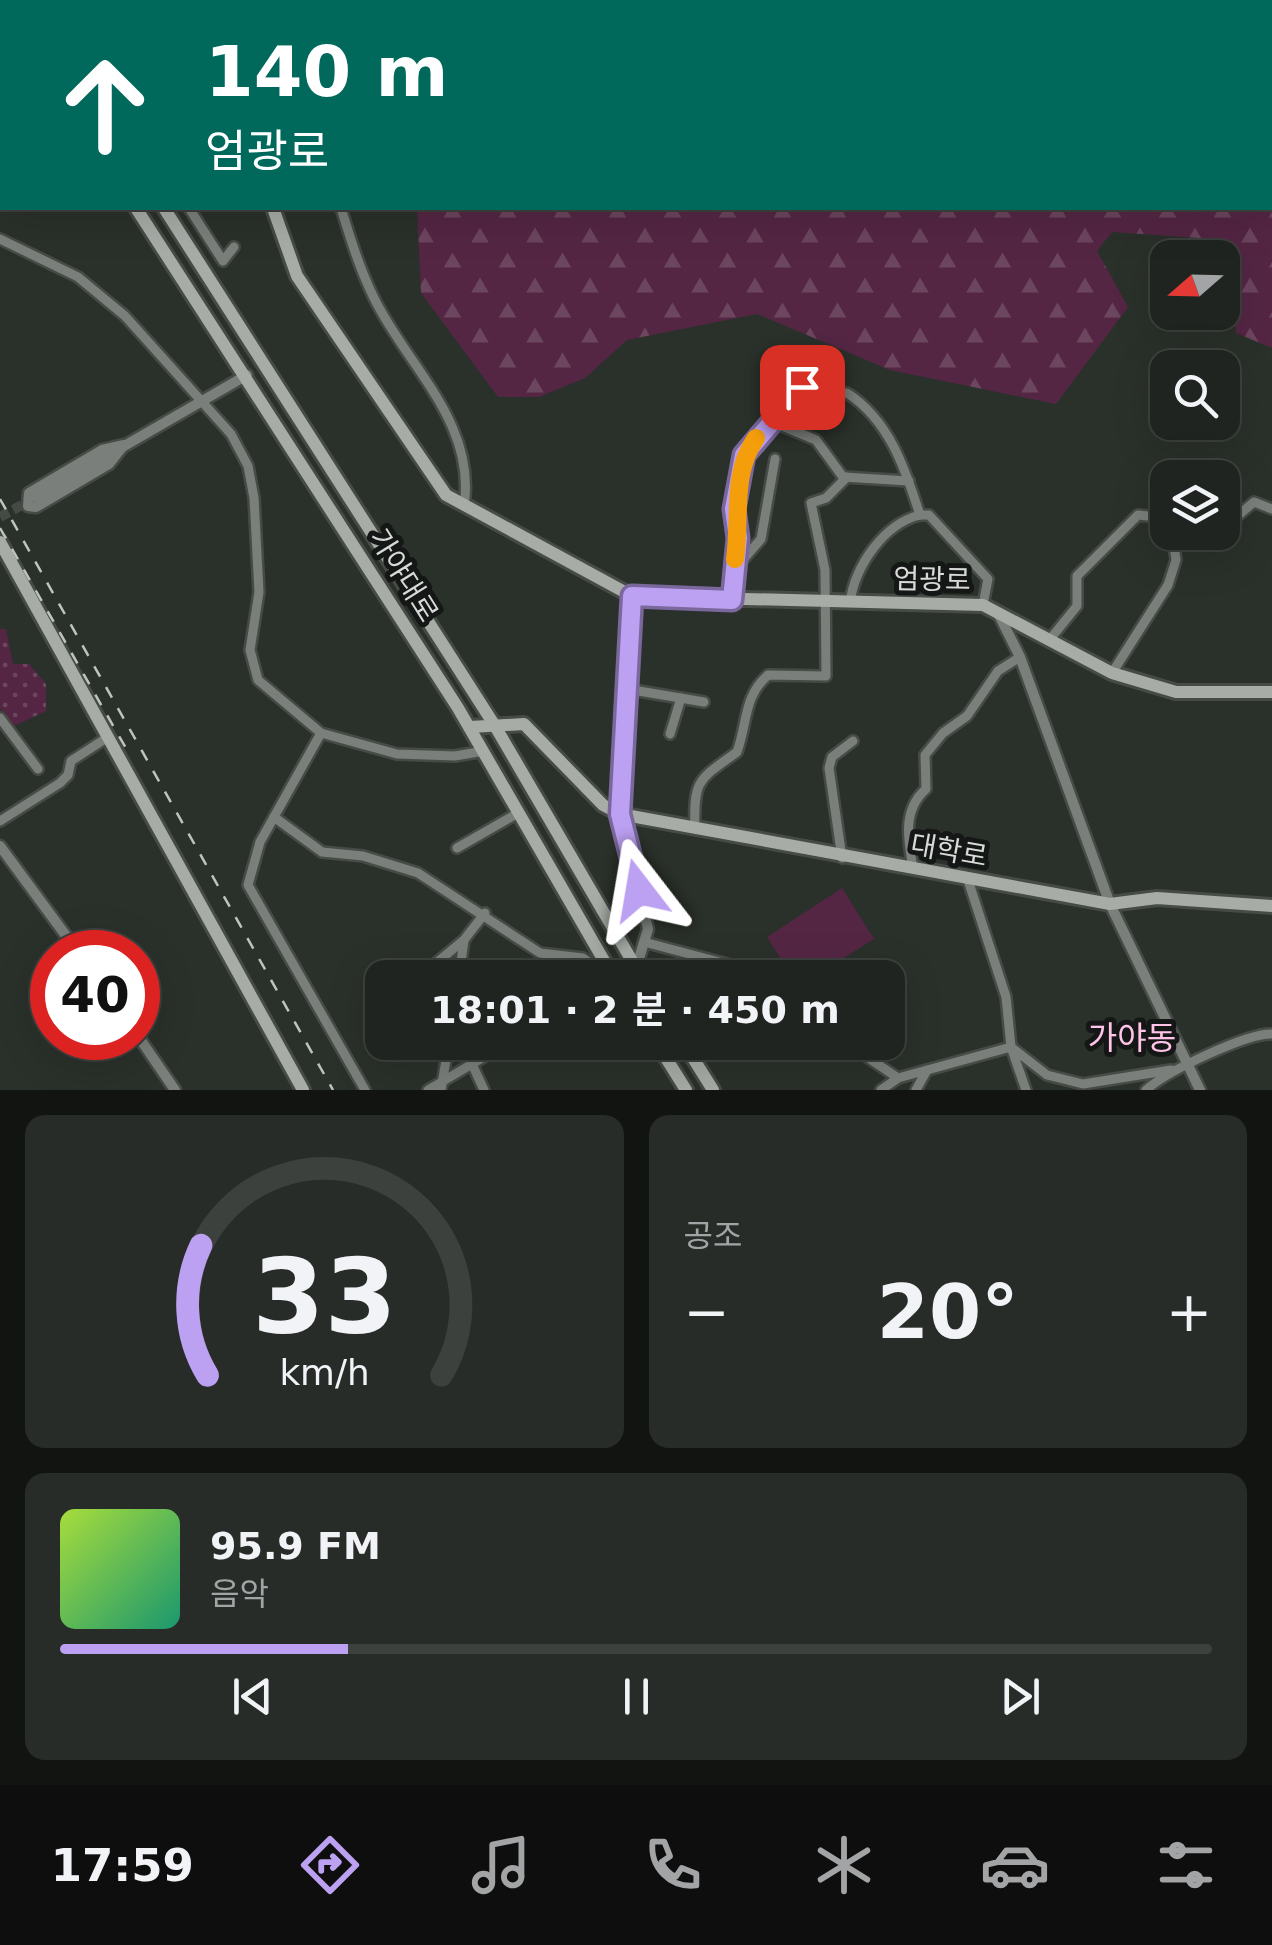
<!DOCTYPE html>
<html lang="ko">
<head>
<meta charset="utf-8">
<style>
  body { margin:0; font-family:"DejaVu Sans","Noto Sans KR",sans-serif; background:#282c29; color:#f1f3f6; height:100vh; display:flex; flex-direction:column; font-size:38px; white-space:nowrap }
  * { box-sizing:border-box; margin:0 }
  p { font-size:32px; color:#a2a4a5 }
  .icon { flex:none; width:55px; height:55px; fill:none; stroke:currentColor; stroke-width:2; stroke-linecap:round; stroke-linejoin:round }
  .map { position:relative; height:1090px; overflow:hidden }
  .sheet { display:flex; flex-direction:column; gap:25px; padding:25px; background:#121412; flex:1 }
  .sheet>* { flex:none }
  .top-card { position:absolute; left:0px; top:0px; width:1272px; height:210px; box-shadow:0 10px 40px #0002,0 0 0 2px #3d413e; background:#00695c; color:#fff; overflow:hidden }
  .needle { width:65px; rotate:250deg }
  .tools { position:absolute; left:1150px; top:240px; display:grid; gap:20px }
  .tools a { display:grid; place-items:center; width:90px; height:90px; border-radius:20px; background:#202420; box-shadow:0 10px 40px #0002,0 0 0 2px #3d413e; font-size:50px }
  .speed { position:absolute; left:30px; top:930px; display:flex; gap:20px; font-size:50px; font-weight:700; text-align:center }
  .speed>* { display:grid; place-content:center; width:130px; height:130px; border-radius:50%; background:#202420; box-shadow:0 10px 40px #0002,0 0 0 2px #3d413e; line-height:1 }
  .speed .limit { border:15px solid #d22; background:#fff; color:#111 }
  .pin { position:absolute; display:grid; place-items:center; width:85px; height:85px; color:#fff; margin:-42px; border-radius:20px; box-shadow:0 5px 15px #0006 }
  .me { position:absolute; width:110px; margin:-55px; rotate:346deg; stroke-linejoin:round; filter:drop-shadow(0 0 8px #0008) }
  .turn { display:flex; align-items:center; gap:35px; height:210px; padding:0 40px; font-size:45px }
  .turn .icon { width:130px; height:130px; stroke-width:2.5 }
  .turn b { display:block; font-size:70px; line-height:85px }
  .big { font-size:75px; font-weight:600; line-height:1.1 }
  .sheet .tile { flex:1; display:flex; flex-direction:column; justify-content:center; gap:15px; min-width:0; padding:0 35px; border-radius:20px; background:#282c29 }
  .sheet .dial { align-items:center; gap:0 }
  .dial svg { height:260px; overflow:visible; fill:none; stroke:#3d413e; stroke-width:7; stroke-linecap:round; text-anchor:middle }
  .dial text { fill:#f1f3f6; stroke:none }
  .song { display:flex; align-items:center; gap:30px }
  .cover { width:120px; height:120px; border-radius:15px; background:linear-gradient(135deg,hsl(80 70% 55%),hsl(160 70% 35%)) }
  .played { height:10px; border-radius:5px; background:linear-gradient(90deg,#bca0f2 25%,#3d413e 25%) }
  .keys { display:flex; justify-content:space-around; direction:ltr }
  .heat { display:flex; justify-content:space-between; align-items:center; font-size:55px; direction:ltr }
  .sheet .tiles { flex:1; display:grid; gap:25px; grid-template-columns:1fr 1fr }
  .tile:last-child { grid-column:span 2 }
  .trip { position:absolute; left:365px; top:960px; width:540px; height:100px; border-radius:20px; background:#202420; box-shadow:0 10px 40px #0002,0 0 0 2px #3d413e; font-weight:600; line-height:100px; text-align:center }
  .menu { display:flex; height:160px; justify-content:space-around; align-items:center; background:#0d0e0d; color:#a2a4a5 }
  .menu .icon { width:70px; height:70px }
  .menu .on { color:#bca0f2 }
  .menu b { font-size:45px; color:#f1f3f6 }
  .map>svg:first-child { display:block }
  .grass { fill:#542644 }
  .forest { fill:url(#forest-firs) }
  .park { fill:url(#park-dots) }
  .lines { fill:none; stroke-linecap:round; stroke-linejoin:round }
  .tertiary-tunnel { stroke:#444a44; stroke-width:10; stroke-dasharray:10 5; stroke-linecap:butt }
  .minor-casing { stroke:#464b46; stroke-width:14 }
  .tertiary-casing { stroke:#464b46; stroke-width:15 }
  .secondary-casing { stroke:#464b46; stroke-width:18 }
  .minor { stroke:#7b7f7c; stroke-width:9 }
  .tertiary { stroke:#7b7f7c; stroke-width:10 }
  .secondary { stroke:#a7aca7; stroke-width:12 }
  .rail { stroke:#bec3be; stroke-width:2.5; stroke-dasharray:12 12; stroke-linecap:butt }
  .route-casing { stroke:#7a689d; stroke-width:25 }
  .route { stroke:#bca0f2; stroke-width:18 }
  .slow { stroke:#f59e0b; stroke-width:18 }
  .labels { text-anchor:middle; stroke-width:10; stroke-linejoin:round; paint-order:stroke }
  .street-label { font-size:28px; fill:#d7dbd7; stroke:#141715 }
  .quarter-label { font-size:32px; fill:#ffc4e7; stroke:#141715 }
</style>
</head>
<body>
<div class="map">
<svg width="1272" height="1090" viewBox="0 0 1272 1090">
  <defs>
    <pattern id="forest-firs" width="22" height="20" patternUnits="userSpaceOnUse" patternTransform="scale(2.5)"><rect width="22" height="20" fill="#542644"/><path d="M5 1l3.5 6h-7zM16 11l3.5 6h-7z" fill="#6c455e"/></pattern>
    <pattern id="park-dots" width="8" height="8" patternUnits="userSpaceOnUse" patternTransform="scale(2.5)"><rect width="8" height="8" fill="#542644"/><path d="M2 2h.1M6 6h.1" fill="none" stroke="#6c455e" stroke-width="1.8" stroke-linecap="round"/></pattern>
  </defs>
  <rect width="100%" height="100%" fill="#2a302a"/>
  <polygon class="grass" points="842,888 874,939 813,977 792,977 767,937"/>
  <polygon class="forest" points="630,0 1272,0 1272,348 1236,333 1228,240 1112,232 1097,251 1128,307 1056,404 890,370 757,314 627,340 585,378 539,397 498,397 421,293 417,208 1270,208 1270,2"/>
  <polygon class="park" points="0,629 6,629 13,664 29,664 46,684 46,711 14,726 0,708"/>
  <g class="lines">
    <polyline class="tertiary-tunnel" points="0,517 31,500"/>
    <g class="minor-casing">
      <g id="minor">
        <polyline points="154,2 154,0"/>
        <polyline points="426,2 427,0"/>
        <polyline points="189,208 223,261 234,247"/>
        <path d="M 341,208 C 350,237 359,267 373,296 C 405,364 477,422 464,506"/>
        <polyline points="0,239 78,277 125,316 231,434 248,466 254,498 259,592 250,650 258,680 321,733 397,754 455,756 484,751"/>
        <path d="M 847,393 C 889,420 905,468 920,515"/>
        <polyline points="775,423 816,440 843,477 909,481"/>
        <polyline points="920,515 929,515 988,579 983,605"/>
        <polyline points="1222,529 1254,502 1272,509"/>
        <polyline points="734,570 761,539 775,459"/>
        <polyline points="732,600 738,538 734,509 744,455 760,432 775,423 812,369"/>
        <path d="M 850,602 C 855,567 883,524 920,515"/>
        <polyline points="1051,638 1077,606 1077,576 1138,515 1168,518"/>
        <polyline points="1112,673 1168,585 1176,560 1172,532"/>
        <polyline points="627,689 704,702"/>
        <polyline points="0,718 38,769"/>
        <polyline points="321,733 260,842 248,885 365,1090"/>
        <polyline points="670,734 681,698"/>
        <polyline points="274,817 322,852 363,856 418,873 540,953 583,958 610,978"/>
        <polyline points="0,821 60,783 68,775 71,761 108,737"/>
        <path d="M 695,829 C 693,778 700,779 737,752 C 748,722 743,697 768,675 L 826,676 L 825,570 L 811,503 L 826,498 L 847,477"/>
        <polyline points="457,848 518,813"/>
        <polyline points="842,858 829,768 832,757 853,741"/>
        <path d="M 913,868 C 908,840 902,810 926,789 L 925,755 L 943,733 L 967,716 L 998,671 L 1020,657"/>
        <polyline points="967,877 1006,997 1011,1047 1026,1090"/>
        <polyline points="644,942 727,964 754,978"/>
        <polyline points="418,978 464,940 485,913"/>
        <polyline points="459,978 464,940"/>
        <polyline points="845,1042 898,1078"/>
        <polyline points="472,1064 484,1090"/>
        <polyline points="428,1090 509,1042"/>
        <polyline points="441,1090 449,1042"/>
        <polyline points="881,1090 898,1078 1011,1047 1047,1075 1083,1084 1171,1070"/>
        <polyline points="916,1090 927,1070"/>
        <path d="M 1146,1090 C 1167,1071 1247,1033 1272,1034"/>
      </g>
    </g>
    <g class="tertiary-casing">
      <g id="tertiary">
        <polygon points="124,445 109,464 36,507 28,506 29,493 102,450"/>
        <polyline points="36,497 247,375"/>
        <polyline points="632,596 620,814 648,929 633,978"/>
        <polyline points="999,615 1020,657 1110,904 1200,1090"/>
        <polyline points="0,846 78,952"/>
        <polyline points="138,1036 175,1090"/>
      </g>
    </g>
    <g class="secondary-casing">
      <g id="secondary">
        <polyline points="6,0 8,2"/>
        <polyline points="33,0 34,2"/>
        <polyline points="328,2 331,0"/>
        <polyline points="136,208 458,708 614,978"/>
        <polyline points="164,208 495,726 642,978"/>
        <polyline points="273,208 297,276 446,495 632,596 983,605 1112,673 1176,692 1272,692"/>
        <polyline points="0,542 303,1090"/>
        <polyline points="470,727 524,724 603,805 620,814 1110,904 1157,898 1272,906"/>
        <polyline points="656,1042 686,1090"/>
        <polyline points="683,1042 713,1090"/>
      </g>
    </g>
    <use href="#minor" class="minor"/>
    <use href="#tertiary" class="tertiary"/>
    <use href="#secondary" class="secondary"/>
    <g class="rail">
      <polyline points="0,499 333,1090"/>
      <polyline points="0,528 131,757"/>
    </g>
  </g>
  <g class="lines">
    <g class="route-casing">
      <polyline id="route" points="639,890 620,814 632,596 732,600 738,538 734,509 744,455 802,387"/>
    </g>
    <use href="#route" class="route"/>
    <path class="slow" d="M 735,559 C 741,517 731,474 756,438"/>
  </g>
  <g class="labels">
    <g class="street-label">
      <text transform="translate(404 575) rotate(58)" y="10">가야대로</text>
      <text transform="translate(932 579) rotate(1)" y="10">엄광로</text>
      <text transform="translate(949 850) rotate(10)" y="10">대학로</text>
    </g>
    <g class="quarter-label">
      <text x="1132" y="1049">가야동</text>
    </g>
  </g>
</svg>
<div class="tools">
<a><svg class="needle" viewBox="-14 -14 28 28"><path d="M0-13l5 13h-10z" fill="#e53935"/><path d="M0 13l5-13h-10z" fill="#a2a4a5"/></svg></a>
<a><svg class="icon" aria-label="search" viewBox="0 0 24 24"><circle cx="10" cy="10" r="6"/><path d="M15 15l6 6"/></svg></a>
<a><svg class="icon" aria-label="layers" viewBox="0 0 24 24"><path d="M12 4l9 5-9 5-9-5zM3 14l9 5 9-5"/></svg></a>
</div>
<div class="speed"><div class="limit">40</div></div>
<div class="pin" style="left:802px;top:387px;background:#d93025"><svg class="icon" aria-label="arrive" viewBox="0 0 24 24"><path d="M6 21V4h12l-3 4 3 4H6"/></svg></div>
<svg class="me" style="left:639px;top:890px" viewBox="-20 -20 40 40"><path d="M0-17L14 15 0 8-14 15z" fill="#bca0f2" stroke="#fff" stroke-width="4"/></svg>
<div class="trip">18:01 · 2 분 · 450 m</div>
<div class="top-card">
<div class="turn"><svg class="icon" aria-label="ahead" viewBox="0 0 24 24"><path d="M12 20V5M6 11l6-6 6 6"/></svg><div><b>140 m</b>엄광로</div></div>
</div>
</div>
<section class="sheet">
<div class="tiles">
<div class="tile dial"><svg viewBox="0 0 100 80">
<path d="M14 69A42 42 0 1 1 86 69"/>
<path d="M14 69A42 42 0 0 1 12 29" stroke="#bca0f2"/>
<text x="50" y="56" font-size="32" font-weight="700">33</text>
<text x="50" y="72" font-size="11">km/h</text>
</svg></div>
<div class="tile"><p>공조</p>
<div class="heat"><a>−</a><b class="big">20°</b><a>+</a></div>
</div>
<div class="tile">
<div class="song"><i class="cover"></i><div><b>95.9 FM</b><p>음악</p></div></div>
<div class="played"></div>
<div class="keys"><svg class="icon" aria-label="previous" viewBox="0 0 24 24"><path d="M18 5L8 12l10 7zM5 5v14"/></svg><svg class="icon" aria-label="pause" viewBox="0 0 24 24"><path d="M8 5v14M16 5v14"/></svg><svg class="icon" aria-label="next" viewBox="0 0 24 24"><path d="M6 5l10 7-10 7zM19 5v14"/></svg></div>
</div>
</div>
</section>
<nav class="menu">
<b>17:59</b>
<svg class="icon on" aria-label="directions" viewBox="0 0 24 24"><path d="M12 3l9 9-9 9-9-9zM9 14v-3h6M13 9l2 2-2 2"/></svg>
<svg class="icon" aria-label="music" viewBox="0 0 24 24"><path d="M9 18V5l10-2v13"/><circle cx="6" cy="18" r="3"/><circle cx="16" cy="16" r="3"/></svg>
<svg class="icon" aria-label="phone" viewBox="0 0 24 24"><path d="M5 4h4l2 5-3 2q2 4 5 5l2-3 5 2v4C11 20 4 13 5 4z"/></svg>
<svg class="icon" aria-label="climate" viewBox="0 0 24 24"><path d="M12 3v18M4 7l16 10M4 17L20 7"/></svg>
<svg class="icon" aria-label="car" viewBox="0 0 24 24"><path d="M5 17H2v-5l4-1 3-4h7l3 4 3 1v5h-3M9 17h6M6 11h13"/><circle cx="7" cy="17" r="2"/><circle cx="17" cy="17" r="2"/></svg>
<svg class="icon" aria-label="filters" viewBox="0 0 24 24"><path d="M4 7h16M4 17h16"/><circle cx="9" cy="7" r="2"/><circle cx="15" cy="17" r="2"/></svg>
</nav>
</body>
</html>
